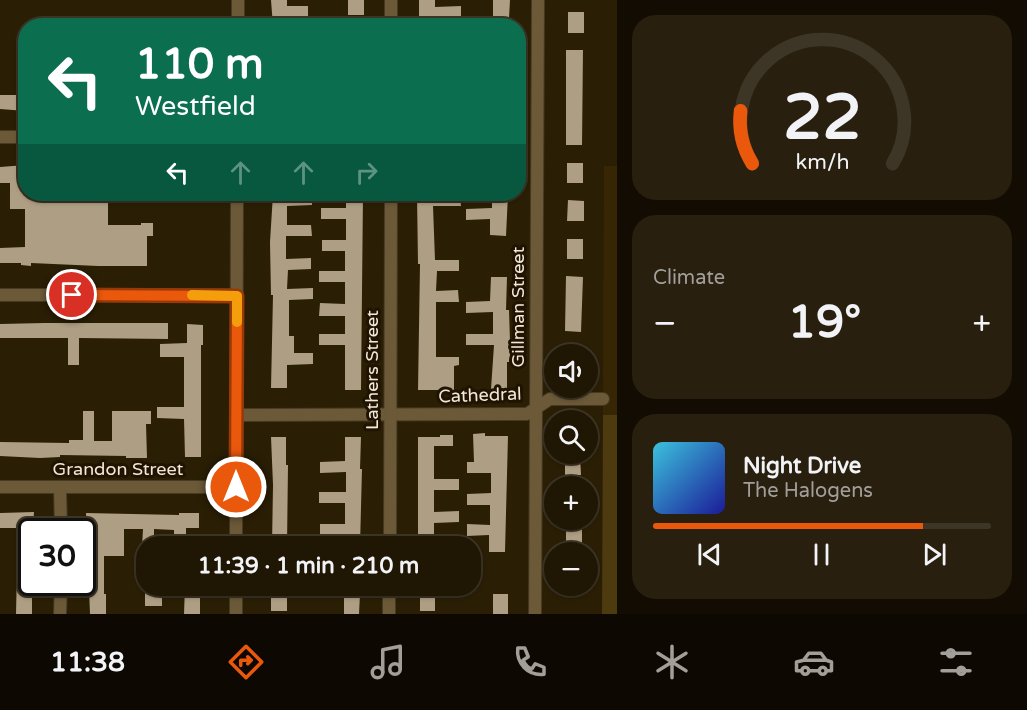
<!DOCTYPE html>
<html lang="en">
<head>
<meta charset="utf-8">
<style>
  body { margin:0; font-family:"Varela Round",sans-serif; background:#281f0e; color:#f1f3f6; height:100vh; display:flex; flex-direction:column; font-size:22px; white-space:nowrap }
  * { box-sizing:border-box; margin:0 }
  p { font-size:20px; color:#a29f9a }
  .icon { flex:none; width:33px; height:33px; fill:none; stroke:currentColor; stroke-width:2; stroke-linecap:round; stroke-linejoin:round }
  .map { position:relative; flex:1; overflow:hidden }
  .panel { display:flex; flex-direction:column; gap:15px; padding:15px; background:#120c02; width:410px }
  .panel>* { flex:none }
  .guide { position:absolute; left:18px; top:18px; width:508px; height:183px; border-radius:24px; box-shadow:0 2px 4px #0004,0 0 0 2px #3d3526; background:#0b6e4f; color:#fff; overflow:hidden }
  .buttons { position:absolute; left:544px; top:344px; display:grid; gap:12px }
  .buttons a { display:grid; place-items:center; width:54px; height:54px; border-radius:50%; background:#201604; box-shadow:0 2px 4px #0004,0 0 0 2px #3d3526; font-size:30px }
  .speed { position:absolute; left:18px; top:518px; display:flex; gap:12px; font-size:30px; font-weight:700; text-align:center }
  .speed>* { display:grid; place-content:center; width:78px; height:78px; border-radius:50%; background:#201604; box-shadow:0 2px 4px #0004,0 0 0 2px #3d3526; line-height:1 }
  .speed .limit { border:3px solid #111; border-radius:9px; background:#fff; color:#111 }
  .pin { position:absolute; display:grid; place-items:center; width:51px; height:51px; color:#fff; margin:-26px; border:3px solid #fff; border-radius:50%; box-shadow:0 2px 6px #0007 }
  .me { position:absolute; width:66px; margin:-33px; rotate:0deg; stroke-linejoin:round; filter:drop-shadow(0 0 4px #0008) }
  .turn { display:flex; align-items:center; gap:21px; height:126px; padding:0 18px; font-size:27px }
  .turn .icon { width:78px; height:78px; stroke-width:2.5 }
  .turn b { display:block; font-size:42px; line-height:51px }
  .lanes { display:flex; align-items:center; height:57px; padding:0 18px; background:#0003; justify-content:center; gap:30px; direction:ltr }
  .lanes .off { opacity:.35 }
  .big { font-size:45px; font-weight:700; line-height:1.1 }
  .panel .card { flex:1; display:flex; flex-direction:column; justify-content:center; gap:9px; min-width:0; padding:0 21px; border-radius:24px; background:#281f0e }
  .panel .dial { align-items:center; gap:0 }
  .dial svg { height:156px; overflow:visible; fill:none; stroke:#3d3526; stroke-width:7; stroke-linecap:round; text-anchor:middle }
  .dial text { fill:#f1f3f6; stroke:none }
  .song { display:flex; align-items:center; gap:18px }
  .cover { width:72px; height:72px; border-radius:9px; background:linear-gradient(135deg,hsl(190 70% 55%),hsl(240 70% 35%)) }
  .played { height:6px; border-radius:3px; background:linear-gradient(90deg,#ea580c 80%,#3d3526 80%) }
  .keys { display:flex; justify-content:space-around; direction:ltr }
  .heat { display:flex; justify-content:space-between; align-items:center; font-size:33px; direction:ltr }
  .trip { position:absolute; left:136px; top:536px; width:345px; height:60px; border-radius:24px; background:#201604; box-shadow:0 2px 4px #0004,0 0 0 2px #3d3526; font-weight:700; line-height:60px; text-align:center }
  .tab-bar { display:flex; height:96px; justify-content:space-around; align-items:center; background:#0d0902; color:#a29f9a }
  .tab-bar .icon { width:42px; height:42px }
  .tab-bar .active { color:#ea580c }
  .tab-bar b { font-size:27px; color:#f1f3f6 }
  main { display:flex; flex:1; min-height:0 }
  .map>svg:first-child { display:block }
  .built { fill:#362604 }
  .green { fill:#4e3a0f }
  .building { fill:#ae9e83 }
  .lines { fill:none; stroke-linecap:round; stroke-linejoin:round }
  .street-casing { stroke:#463a23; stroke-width:14 }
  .street { stroke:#6b5938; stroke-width:12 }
  .route-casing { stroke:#983908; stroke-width:15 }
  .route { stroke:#ea580c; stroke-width:10 }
  .slow { stroke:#f59e0b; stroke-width:10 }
  .labels { text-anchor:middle; stroke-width:6; stroke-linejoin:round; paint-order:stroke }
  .street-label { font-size:18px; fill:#f1e8da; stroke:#201400 }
</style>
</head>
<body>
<main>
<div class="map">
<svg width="618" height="614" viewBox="0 0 618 614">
  <rect width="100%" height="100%" fill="#2a1e05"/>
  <polygon class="built" points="604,166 617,166 617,415 603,415"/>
  <polygon class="green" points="603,415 617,415 617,614 602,614"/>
  <g class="building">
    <polygon points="271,0 287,0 287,6 308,6 308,17 289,17 289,26 273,26"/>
    <rect x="348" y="0" width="16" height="15"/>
    <polygon points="419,0 435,0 435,7 461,6 461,18 434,18 434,26 419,26"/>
    <polygon points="493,0 510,0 509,18 493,18"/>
    <rect x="568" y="12" width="16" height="21"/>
    <polygon points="566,50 583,50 582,145 566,145"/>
    <polygon points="0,95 26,95 26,111 0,109"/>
    <rect x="567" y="163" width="16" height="20"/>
    <polygon points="26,165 26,194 51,194 51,200 108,201 108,225 141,225 141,223 153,223 153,236 147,236 147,266 98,266 31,263 31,266 21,265 21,263 0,263 0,248 25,247 25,209 10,209 10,183 0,183 0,167"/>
    <polygon points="273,194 312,194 312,205 287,206 287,225 311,225 312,236 286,236 286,259 311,258 311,269 288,270 287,289 313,288 313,299 289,300 289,336 294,336 294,353 313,353 313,364 287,365 287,388 271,388 273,295 271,295 270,242"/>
    <polygon points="346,194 363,194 361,390 345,390 345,345 319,345 319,334 345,334 345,316 319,316 320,303 345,304 345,282 319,282 319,271 345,271 345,251 322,251 322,240 346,240 346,219 321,219 321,208 346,208"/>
    <polygon points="417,194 460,195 461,206 433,206 435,260 459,260 459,271 437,271 436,291 458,290 459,302 436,302 436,357 459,357 459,365 454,366 454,390 418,390 420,264 418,264"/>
    <polygon points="492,194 508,194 506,236 490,235 490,219 466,220 466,209 492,208"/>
    <polygon points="568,200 584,201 584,221 567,221"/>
    <rect x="567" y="239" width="16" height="20"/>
    <polygon points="566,276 583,277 581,332 565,331"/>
    <polygon points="491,277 507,277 506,310 509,310 510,342 510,362 507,362 507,390 491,389 494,345 466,345 466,334 493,334 493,312 466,313 466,302 490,301"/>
    <polygon points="44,323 168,323 168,339 79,338 79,365 68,365 68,338 0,338 0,324"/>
    <polygon points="187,324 203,325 203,345 201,345 201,457 185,457 184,419 157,418 157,407 184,407 184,357 160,357 160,344 187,343"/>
    <polygon points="83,411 94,411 94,441 112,441 112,411 151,411 151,424 146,424 147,458 126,458 126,456 60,455 60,457 40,458 0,456 0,442 69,443 69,440 83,440"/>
    <polygon points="485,433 485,436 508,436 505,552 489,552 489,535 467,536 467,524 490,525 490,505 467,505 467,494 491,493 491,473 467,473 467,462 474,462 473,434"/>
    <polygon points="440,435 453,435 453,446 434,446 434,479 459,479 459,490 434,490 434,512 459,511 459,522 434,523 434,546 418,546 418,437 440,437"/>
    <polygon points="271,437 286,437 286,465 288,465 287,546 272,546 273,485"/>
    <polygon points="345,437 361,437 360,469 362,469 360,546 345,546 345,535 320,535 320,524 345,524 345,503 319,503 319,492 346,492 346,472 320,473 320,462 345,461"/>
    <polygon points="565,455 580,455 581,475 565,475"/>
    <polygon points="34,512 33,527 32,527 32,614 16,614 17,568 22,568 22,528 0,528 0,513"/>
    <polygon points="86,513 179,515 179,513 199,513 199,528 186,528 186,546 174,546 174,530 154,529 154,546 142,546 143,529 124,529 124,556 104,556 104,594 106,594 106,614 90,614"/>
    <rect x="566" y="529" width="16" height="20"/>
    <polygon points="185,585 200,585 200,614 184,614"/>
    <rect x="271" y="591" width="16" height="20"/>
    <rect x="420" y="591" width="15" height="20"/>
    <rect x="145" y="592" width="17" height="14"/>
    <polygon points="344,594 360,594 359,614 344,614"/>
    <rect x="493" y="594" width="15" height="20"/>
  </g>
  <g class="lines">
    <g class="street-casing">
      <g id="street">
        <polyline points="238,26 238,0"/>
        <polyline points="391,26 391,0"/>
        <polyline points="0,137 26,137"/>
        <polyline points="0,295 237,295"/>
        <polyline points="237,415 527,414 550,399 603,399"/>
        <polyline points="0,487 236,487"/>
        <polyline points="60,488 61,531"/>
        <polyline points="236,546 237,194"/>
        <polyline points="390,546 391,194"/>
        <polyline points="60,614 61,582"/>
        <polyline points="236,614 236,585"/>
        <polyline points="389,614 389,585"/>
        <polyline points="535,614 538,0"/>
      </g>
    </g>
    <use href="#street" class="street"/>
  </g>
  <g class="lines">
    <g class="route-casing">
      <polyline id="route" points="72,295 237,296 236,487"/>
    </g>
    <use href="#route" class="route"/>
    <polyline class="slow" points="192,295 237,296 237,322"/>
  </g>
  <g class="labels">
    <g class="street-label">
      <text transform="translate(518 307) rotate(-90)" y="6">Gillman Street</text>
      <text transform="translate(372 370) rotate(-90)" y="6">Lathers Street</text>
      <text transform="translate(480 395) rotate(-2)" y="6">Cathedral</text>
      <text x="118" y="475">Grandon Street</text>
    </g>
  </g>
</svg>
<div class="buttons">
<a><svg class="icon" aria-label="sound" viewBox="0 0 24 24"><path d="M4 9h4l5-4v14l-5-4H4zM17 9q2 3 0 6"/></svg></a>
<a><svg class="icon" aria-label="search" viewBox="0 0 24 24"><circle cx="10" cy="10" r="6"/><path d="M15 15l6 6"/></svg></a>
<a>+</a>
<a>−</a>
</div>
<div class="speed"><div class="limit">30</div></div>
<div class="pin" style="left:72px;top:295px;background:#d93025"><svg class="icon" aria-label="arrive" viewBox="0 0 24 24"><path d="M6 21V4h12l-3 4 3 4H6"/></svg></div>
<svg class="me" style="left:236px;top:487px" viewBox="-20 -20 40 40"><circle r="17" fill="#ea580c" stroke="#fff" stroke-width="3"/><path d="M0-11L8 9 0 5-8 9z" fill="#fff"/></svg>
<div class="trip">11:39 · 1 min · 210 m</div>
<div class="guide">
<div class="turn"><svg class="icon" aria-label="left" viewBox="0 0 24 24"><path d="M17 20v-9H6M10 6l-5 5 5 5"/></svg><div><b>110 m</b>Westfield</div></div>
<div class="lanes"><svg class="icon" aria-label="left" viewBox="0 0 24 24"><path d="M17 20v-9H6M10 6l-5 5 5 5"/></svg><svg class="icon off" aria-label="ahead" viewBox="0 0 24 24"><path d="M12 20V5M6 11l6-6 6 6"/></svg><svg class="icon off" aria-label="ahead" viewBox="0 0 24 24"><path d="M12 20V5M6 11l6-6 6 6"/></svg><svg class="icon off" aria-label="right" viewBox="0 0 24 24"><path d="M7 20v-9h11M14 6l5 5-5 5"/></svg></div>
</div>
</div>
<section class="panel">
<div class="card dial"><svg viewBox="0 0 100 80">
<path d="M14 69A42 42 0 1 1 86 69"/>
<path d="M14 69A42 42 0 0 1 8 42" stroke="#ea580c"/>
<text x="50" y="56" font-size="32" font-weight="700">22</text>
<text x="50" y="72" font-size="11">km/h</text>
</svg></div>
<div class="card"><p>Climate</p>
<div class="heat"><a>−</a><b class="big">19°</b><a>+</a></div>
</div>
<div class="card">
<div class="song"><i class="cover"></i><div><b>Night Drive</b><p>The Halogens</p></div></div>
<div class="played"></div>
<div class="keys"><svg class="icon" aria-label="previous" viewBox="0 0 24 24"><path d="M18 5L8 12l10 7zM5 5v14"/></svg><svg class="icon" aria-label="pause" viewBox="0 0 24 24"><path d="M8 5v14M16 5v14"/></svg><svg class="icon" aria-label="next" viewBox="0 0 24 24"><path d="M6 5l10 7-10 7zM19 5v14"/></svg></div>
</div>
</section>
</main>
<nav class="tab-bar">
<b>11:38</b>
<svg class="icon active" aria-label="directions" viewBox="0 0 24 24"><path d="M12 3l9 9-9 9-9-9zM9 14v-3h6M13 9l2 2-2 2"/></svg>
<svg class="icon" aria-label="music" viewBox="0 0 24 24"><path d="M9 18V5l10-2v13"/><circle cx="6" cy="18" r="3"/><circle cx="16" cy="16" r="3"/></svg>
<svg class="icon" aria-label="phone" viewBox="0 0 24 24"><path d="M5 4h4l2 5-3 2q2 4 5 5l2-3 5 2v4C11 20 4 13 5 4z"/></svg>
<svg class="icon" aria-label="climate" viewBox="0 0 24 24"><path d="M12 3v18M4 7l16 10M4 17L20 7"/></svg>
<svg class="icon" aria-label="car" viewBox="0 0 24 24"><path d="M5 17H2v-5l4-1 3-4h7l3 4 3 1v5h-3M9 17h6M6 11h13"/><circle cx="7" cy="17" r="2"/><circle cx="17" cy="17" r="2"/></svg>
<svg class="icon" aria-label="filters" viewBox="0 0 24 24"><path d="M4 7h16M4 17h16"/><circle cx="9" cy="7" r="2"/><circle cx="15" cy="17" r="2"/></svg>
</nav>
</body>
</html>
